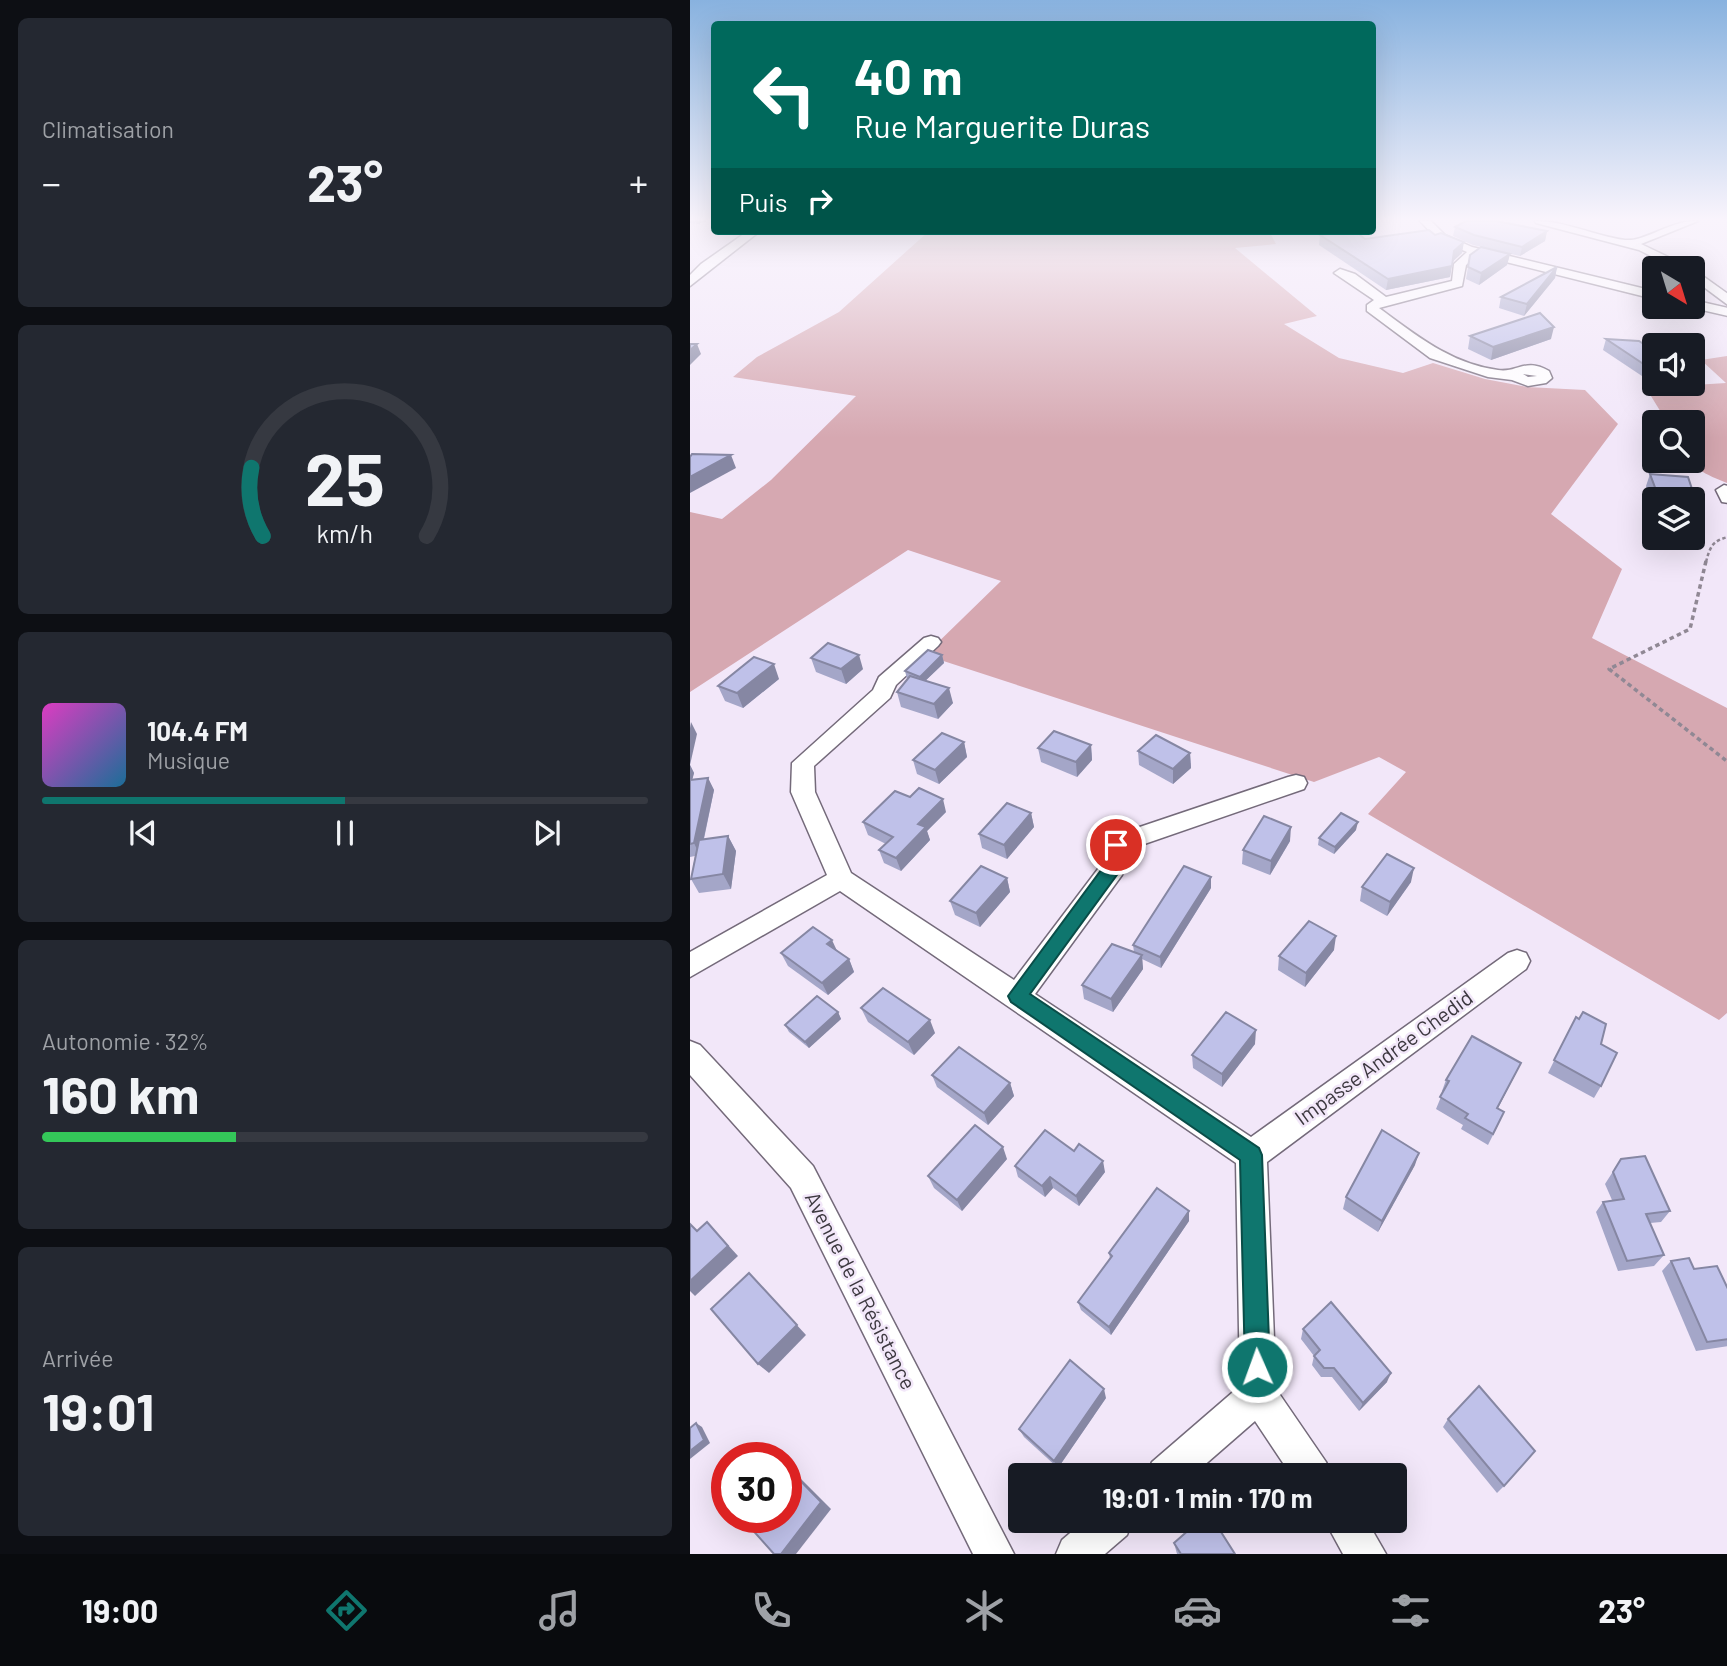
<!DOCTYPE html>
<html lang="fr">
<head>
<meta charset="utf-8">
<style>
  body { margin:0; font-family:Barlow,sans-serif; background:#242831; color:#f1f3f6; height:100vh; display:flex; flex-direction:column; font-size:26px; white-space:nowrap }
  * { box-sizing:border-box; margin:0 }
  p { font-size:23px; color:#9ea1a6 }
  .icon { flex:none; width:38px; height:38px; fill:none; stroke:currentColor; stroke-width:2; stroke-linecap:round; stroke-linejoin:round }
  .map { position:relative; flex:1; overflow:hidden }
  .details { display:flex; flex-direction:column; gap:18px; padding:18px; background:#0d0f14; width:690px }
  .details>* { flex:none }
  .hud { position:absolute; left:21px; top:21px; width:665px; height:214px; border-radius:7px; box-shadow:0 7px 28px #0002; background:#00695c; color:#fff; overflow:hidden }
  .needle { width:46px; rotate:142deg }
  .fabs { position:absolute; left:952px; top:256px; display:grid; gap:14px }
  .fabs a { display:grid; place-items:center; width:63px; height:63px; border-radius:7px; background:#171b24; box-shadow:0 7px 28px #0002; font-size:35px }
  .speed { position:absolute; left:21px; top:1442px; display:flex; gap:14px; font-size:35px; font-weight:700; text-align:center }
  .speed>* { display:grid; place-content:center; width:91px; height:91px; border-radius:50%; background:#171b24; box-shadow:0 7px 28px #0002; line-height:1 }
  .speed .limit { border:10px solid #d22; background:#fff; color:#111 }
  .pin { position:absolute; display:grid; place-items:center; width:60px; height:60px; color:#fff; margin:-30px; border:4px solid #fff; border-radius:50%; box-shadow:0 2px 7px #0007 }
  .me { position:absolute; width:77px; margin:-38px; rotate:358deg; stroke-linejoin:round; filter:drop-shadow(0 0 5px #0008) }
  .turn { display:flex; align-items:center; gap:24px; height:147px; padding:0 28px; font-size:32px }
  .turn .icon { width:91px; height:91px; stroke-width:2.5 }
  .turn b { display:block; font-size:49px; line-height:60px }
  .then { display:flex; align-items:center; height:66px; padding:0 28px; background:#0003; gap:14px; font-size:26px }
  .big { font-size:52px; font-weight:700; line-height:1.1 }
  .details .tile { flex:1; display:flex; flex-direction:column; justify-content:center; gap:10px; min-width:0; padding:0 24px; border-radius:10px; background:#242831 }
  .details .dial { align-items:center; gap:0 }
  .dial svg { height:182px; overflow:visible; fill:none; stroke:#363941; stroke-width:7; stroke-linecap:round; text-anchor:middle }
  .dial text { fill:#f1f3f6; stroke:none }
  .song { display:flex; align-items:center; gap:21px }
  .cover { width:84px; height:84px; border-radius:10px; background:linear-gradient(135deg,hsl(310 70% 55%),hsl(200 70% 35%)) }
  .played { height:7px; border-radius:4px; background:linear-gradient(90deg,#0f766e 50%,#363941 50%) }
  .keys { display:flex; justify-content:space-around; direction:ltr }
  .heat { display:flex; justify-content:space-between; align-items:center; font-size:38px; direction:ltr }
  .charge { height:10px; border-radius:5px; background:linear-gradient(90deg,#34c759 32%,#363941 0) }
  .trip { position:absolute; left:318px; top:1463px; width:399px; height:70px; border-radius:7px; background:#171b24; box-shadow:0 7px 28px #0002; font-weight:700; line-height:70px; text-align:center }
  .tab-bar { display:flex; height:112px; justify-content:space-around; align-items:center; background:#090b0e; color:#9ea1a6 }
  .tab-bar .icon { width:49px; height:49px }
  .tab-bar .selected { color:#0f766e }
  .tab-bar b { font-size:32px; color:#f1f3f6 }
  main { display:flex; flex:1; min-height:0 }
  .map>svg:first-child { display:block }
  .forest { fill:#d6a8b1 }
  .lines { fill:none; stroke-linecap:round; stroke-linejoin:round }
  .minor-casing { stroke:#746a7a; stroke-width:3 }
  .path-far1 { stroke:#908894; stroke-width:2.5; stroke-dasharray:3.5 2.5; stroke-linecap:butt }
  .path { stroke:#908894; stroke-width:3.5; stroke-dasharray:4.5 3.5; stroke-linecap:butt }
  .minor { fill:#fff; fill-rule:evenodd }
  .wall { fill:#a4a6c8 }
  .shaded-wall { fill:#8687a3 }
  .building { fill:#bfc1e9; stroke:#8687a3; stroke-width:2 }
  .route { fill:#0f766e; stroke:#0a4d48; stroke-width:2 }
  .labels { text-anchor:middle; stroke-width:5; stroke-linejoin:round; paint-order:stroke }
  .near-street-label { font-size:21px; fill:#3c383f; stroke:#f2e7f9 }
</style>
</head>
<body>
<main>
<section class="details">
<div class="tile"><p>Climatisation</p>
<div class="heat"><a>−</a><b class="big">23°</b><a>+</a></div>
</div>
<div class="tile dial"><svg viewBox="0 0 100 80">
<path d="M14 69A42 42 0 1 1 86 69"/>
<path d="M14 69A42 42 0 0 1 9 39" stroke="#0f766e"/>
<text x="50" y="56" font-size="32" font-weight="700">25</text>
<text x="50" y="72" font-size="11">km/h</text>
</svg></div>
<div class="tile">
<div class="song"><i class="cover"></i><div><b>104.4 FM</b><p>Musique</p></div></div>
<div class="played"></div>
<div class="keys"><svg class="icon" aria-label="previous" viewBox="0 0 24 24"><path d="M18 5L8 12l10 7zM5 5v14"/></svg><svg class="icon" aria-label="pause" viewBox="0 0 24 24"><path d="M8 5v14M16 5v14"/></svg><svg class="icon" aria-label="next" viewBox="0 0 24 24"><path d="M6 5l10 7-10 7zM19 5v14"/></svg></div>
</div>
<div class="tile"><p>Autonomie · 32%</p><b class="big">160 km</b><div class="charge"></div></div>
<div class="tile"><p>Arrivée</p><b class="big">19:01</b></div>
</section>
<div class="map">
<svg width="1038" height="1554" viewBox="0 0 1038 1554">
  <rect width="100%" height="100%" fill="#f2e7f9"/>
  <g class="forest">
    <polygon points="239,231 579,231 586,244 545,248 627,316 594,324 649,358 713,373 743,363 795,379 837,387 895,390 928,424 861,514 932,569 902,638 1037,708 1037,1013 1029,1020 678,814 716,772 689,757 624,782 235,655 311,581 218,550 0,692 0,512 32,519 81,480 166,396 43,377 67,357 149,312"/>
    <path d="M 1037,356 L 1038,356 L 1037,483 C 994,466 1003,465 1003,422 L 977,422 L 956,388 L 1036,383 L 1011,360 Z"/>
  </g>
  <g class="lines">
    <g class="minor-casing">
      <g id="minor">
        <path d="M 730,221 L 741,221 L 755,235 L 782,247 L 964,291 L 964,299 L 788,255 L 776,265 L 772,286 L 689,308 C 726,335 761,364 808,370 C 828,373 835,357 859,371 L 862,378 L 856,383 L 838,386 L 822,380 L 798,377 L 740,358 L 677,311 L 677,305 L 684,300 L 644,273 L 650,269 L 665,274 L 696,297 L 762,281 L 764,264 L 777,252 L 747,239 ZM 833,374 L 847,376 L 838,377 Z"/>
        <path d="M 845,221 C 877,221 904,236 935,240 C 955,242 983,219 1008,221 L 951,244 L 1001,268 L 985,268 L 949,250 L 846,223 Z"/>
        <polygon points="58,231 70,231 0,286 0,275 11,264"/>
        <polygon points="1003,269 1038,294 1038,305 1003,279"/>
        <polygon points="1003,300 1038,308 1038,316 999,307 1003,306"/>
        <polygon points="1034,485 1038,486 1038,503 1032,502 1026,490"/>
        <polygon points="241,636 248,638 251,642 248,646 206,685 200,698 124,766 125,792 161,873 324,980 411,865 417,838 598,777 606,775 614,777 617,783 614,789 437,850 432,875 345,994 561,1137 818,953 827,950 836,953 840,961 836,969 577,1162 586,1389 636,1462 642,1475 601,1475 565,1421 503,1475 456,1475 462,1462 550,1386 546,1163 150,891 0,977 0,952 137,875 101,792 102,763 183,690 189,677 234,638"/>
        <polygon points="0,1041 10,1045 123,1166 324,1554 283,1554 101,1188 0,1075"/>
        <polygon points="394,1521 442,1521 437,1535 415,1554 366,1554 372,1540"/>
        <polygon points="635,1521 677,1521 696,1554 653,1554"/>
      </g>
    </g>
    <path class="path-far1" d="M 1016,562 C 1020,547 1022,541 1038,537"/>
    <polyline class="path" points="1016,561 1000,629 919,669 1038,762"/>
    <use href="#minor" class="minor"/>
  </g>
  <g class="wall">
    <polygon points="0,221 16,221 8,224 0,223"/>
    <polygon points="765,227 857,231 855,241 830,256 783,245 763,236"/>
    <polygon points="630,235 675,239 745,235 772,253 762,262 760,277 696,290 629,245"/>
    <polygon points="820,254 817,265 789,285 776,279 780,255"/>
    <polygon points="867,267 865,278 834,316 809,308 811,297"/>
    <polygon points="780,336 861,339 801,360 778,349"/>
    <polygon points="916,339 964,351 952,376 913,350"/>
    <polygon points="960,474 1004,495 1002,499 964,499 964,508 956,486"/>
    <polygon points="252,655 254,663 235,681 263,703 248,719 211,707 207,692 217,679 215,671"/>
    <polygon points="121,658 173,669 156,684 126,672"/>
    <polygon points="89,679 53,708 35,701 28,686"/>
    <polygon points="274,742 277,757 249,784 227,774 223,760"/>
    <polygon points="401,745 402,760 387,777 351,762 348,748"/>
    <polygon points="448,751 500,753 501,768 483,784 449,765"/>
    <polygon points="0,765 4,773 2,779 18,778 24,790 14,839 38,836 46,851 41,889 9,893 1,879 5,856 0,857"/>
    <polygon points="256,812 237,831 240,840 211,871 194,863 189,850 196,844 178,835 173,822"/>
    <polygon points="341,813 344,827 317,859 292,848 289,834"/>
    <polygon points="666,830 644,854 628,845 629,838"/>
    <polygon points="600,841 580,875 552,864 553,850"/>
    <polygon points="317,878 320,892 290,927 265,915 260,901"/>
    <polygon points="721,882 697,916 670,901 672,887"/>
    <polygon points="521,888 471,968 452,959 453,969 423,1012 394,999 392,985 444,952 443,945"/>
    <polygon points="644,950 615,987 588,970 589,956"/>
    <polygon points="147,951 159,959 164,972 138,995 98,966 91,953"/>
    <polygon points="171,1008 245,1033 224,1055 178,1022"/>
    <polygon points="148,1012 151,1019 119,1048 99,1032 95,1025"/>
    <polygon points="886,1017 911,1044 911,1086 904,1098 858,1073"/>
    <polygon points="565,1044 532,1087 503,1068 502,1055"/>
    <polygon points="242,1075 320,1083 324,1096 298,1125 247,1087"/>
    <polygon points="825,1075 808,1108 809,1123 798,1145 771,1129 773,1125 746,1109 753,1092 752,1091 756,1080"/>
    <polygon points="317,1159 272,1211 244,1188 238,1176"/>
    <polygon points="931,1159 980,1211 971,1222 960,1223 974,1255 964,1266 928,1271 906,1212 913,1202 922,1200 915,1184"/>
    <polygon points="725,1165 688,1232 653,1209 656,1197"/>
    <polygon points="325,1166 415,1172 389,1206 363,1188 355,1197 328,1177"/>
    <polygon points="499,1221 421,1335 391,1310 388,1302 420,1259 419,1253"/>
    <polygon points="981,1261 1004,1269 1038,1289 1038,1346 1006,1351 972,1271"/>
    <polygon points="613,1329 697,1382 669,1411 642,1377 631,1377 622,1365 624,1356 611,1339"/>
    <polygon points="416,1398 368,1468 334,1437 329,1429"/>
    <polygon points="758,1419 814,1486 807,1493 753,1427"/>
    <polygon points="484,1543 545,1554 487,1554"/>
  </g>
  <g class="shaded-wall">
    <polygon points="7,221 16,221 8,224"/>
    <polygon points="857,231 855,241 830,256 832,247"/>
    <polygon points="774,242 772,253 762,262 764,251"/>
    <polygon points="820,254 817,265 789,285 791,273"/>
    <polygon points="762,266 760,277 696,290 698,279"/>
    <polygon points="867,267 865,278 834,316 837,304"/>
    <polygon points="864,327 861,339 801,360 803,347"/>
    <polygon points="7,344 11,354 0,365 0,350"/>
    <polygon points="964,364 964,374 952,376 955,365"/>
    <polygon points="41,455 46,468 0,493 0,477"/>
    <polygon points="169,655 173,669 156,684 151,669"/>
    <polygon points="252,655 254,663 232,684 230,677"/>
    <polygon points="84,664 89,679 53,708 47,693"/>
    <polygon points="259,688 263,703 248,719 244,704"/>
    <polygon points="1,722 7,734 0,765 0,728"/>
    <polygon points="274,742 277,757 249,784 245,770"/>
    <polygon points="401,745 402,760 387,777 386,762"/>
    <polygon points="500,753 501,768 483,784 483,769"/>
    <polygon points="0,765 4,773 0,789"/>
    <polygon points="18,778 24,790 10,856 4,843"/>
    <polygon points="253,799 256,812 237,831 240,840 211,871 206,858 228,824"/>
    <polygon points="341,813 344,827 317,859 314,845"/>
    <polygon points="668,822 666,830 644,854 645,847"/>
    <polygon points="601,827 600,841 580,875 581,861"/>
    <polygon points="38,836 46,851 41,889 33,874"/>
    <polygon points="724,868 721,882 697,916 700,902"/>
    <polygon points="521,877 521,888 471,968 470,957"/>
    <polygon points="317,878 320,892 290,927 286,913"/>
    <polygon points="646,936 644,950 615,987 616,973"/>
    <polygon points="142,940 148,953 137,944"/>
    <polygon points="452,955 453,969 423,1012 421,999"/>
    <polygon points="159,959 164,972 138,995 132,983"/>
    <polygon points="148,1012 151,1019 119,1048 115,1042"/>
    <polygon points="240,1020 245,1033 224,1055 218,1042"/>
    <polygon points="566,1030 565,1044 532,1087 532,1074"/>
    <polygon points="831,1063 825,1075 802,1119 807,1108"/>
    <polygon points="320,1083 324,1096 298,1125 294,1113"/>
    <polygon points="313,1147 317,1159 272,1211 267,1200"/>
    <polygon points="729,1153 725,1165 688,1232 692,1221"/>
    <polygon points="413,1161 415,1172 389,1206 386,1196"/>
    <polygon points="360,1177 363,1188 355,1197 352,1186"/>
    <polygon points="499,1211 499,1221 421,1335 419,1327"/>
    <polygon points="17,1222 48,1256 5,1296 0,1291 0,1281"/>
    <polygon points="59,1273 116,1335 79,1373 68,1364"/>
    <polygon points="701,1373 697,1382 669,1411 673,1403"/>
    <polygon points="414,1389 416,1398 368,1468 364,1461"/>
    <polygon points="6,1423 12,1427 20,1443 0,1459 0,1451"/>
    <polygon points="96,1464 141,1509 106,1554 91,1554"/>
  </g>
  <g class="building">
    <polygon points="776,221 806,221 857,231 832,247 784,235 765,227"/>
    <polygon points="739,230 745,235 751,233 774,242 764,251 762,266 698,279 630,235 665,231 675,239"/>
    <polygon points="791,247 820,254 791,273 778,267 780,255"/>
    <polygon points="867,267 837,304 811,297"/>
    <polygon points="850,313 864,327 803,347 780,336"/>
    <polygon points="916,339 949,341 964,351 964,364 955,365"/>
    <polygon points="0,344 7,344 0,350"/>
    <polygon points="2,454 41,455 0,477 0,457"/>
    <polygon points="960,474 998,477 1004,495 985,493 987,499 969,498"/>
    <polygon points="138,643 169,655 151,669 121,658"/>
    <polygon points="238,650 252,655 230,677 215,671"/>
    <polygon points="64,657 84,664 47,693 28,686"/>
    <polygon points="220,676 259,688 244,704 207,692"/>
    <polygon points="364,731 401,745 386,762 348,748"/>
    <polygon points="252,733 274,742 245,770 223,760"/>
    <polygon points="466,735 500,753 483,769 448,751"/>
    <polygon points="18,778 4,843 0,844 0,780"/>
    <polygon points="229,788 253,799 228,824 236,827 206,858 189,850 203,837 173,822 205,791 220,797"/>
    <polygon points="317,803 341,813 314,845 289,834"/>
    <polygon points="651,813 668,822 645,847 629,838"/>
    <polygon points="574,816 601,827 581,861 553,850"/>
    <polygon points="38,836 33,874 1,879 9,840"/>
    <polygon points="697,854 724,868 700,902 672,887"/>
    <polygon points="291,866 317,878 286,913 260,901"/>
    <polygon points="494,866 521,877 470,957 443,945"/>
    <polygon points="619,921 646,936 616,973 589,956"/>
    <polygon points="123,927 142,940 137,944 159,959 132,983 91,953"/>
    <polygon points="422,944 452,955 421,999 392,985"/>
    <polygon points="193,988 240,1020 218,1042 171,1008"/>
    <polygon points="127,996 148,1012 115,1042 95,1025"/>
    <polygon points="536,1012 566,1030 532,1074 502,1055"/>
    <polygon points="893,1012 916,1024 911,1044 927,1053 911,1086 864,1060 886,1017 889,1019"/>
    <polygon points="782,1036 831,1063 807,1108 814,1112 803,1134 775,1118 778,1114 750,1097 759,1081 756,1080"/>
    <polygon points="269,1047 320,1083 294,1113 242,1075"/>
    <polygon points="285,1125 313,1147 267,1200 238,1176"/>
    <polygon points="355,1130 384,1151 389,1144 413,1161 386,1196 360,1177 352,1186 325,1166"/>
    <polygon points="692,1130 729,1153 692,1221 656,1197"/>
    <polygon points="955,1156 980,1211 956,1214 974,1255 937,1261 913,1202 934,1199 923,1172 931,1159"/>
    <polygon points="467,1188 499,1211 419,1327 388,1302 422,1256 419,1253"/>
    <polygon points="17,1222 38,1246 0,1281 0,1224 7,1231"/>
    <polygon points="999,1258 1004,1269 1027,1266 1038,1289 1038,1339 1017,1342 981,1261"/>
    <polygon points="59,1273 107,1325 68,1364 21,1309"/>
    <polygon points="641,1302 701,1373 673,1403 644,1368 634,1368 624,1356 630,1350 613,1329"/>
    <polygon points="380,1360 414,1389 364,1461 329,1429"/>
    <polygon points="789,1386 845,1451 814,1486 758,1419"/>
    <polygon points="6,1423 14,1440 0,1451 0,1428"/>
    <polygon points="96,1466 131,1502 91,1554 84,1554 51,1517 96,1517"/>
    <polygon points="509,1521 524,1521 545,1554 491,1554 484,1543"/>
  </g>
  <linearGradient id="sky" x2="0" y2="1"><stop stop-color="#88b2df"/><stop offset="0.5" stop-color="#f9f4fc"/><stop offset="1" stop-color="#f9f4fc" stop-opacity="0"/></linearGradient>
  <rect width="1038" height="438" fill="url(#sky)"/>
  <polygon class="route" points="426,838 432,840 435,845 429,872 340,994 569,1148 572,1155 580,1367 576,1376 567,1380 559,1376 555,1367 550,1160 321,1002 318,996 414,866 420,840"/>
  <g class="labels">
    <g class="near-street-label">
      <text transform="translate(694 1058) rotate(-36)" y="7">Impasse Andrée Chedid</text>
      <text transform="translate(170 1291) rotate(63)" y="7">Avenue de la Résistance</text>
    </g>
  </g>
</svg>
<div class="fabs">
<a><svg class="needle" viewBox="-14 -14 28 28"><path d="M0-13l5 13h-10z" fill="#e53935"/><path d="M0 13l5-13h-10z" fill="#9ea1a6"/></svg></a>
<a><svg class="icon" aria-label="sound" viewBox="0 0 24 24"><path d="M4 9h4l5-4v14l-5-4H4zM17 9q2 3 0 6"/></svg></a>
<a><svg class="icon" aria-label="search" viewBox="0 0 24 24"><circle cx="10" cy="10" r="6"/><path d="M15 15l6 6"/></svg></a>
<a><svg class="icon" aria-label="layers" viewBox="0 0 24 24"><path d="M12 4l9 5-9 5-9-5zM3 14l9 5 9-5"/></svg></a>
</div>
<div class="speed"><div class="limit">30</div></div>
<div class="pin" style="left:426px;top:845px;background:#d93025"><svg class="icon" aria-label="arrive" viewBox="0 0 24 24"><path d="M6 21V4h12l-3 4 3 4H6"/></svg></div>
<svg class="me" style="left:567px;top:1367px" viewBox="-20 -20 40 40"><circle r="17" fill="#0f766e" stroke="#fff" stroke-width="3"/><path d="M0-11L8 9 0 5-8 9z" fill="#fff"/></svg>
<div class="trip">19:01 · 1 min · 170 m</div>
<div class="hud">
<div class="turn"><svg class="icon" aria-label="left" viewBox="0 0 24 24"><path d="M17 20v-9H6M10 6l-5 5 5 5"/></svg><div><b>40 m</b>Rue Marguerite Duras</div></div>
<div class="then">Puis<svg class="icon" aria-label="right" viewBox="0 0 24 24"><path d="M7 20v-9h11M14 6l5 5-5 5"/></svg></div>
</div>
</div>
</main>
<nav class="tab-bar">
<b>19:00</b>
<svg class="icon selected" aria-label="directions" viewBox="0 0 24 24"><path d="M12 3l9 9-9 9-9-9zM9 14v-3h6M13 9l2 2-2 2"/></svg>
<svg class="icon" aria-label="music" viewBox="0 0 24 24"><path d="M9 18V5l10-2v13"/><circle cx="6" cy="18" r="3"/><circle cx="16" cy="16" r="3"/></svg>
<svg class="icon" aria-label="phone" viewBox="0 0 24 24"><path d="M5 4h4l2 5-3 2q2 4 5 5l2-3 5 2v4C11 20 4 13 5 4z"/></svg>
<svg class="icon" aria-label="climate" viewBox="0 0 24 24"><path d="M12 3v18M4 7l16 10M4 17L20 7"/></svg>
<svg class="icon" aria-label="car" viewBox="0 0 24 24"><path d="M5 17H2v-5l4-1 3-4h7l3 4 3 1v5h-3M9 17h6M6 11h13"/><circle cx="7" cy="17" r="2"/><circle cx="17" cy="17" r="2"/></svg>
<svg class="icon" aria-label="filters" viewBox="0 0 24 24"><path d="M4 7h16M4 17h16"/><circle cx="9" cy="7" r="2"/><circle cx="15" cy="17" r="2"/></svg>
<b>23°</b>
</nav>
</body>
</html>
